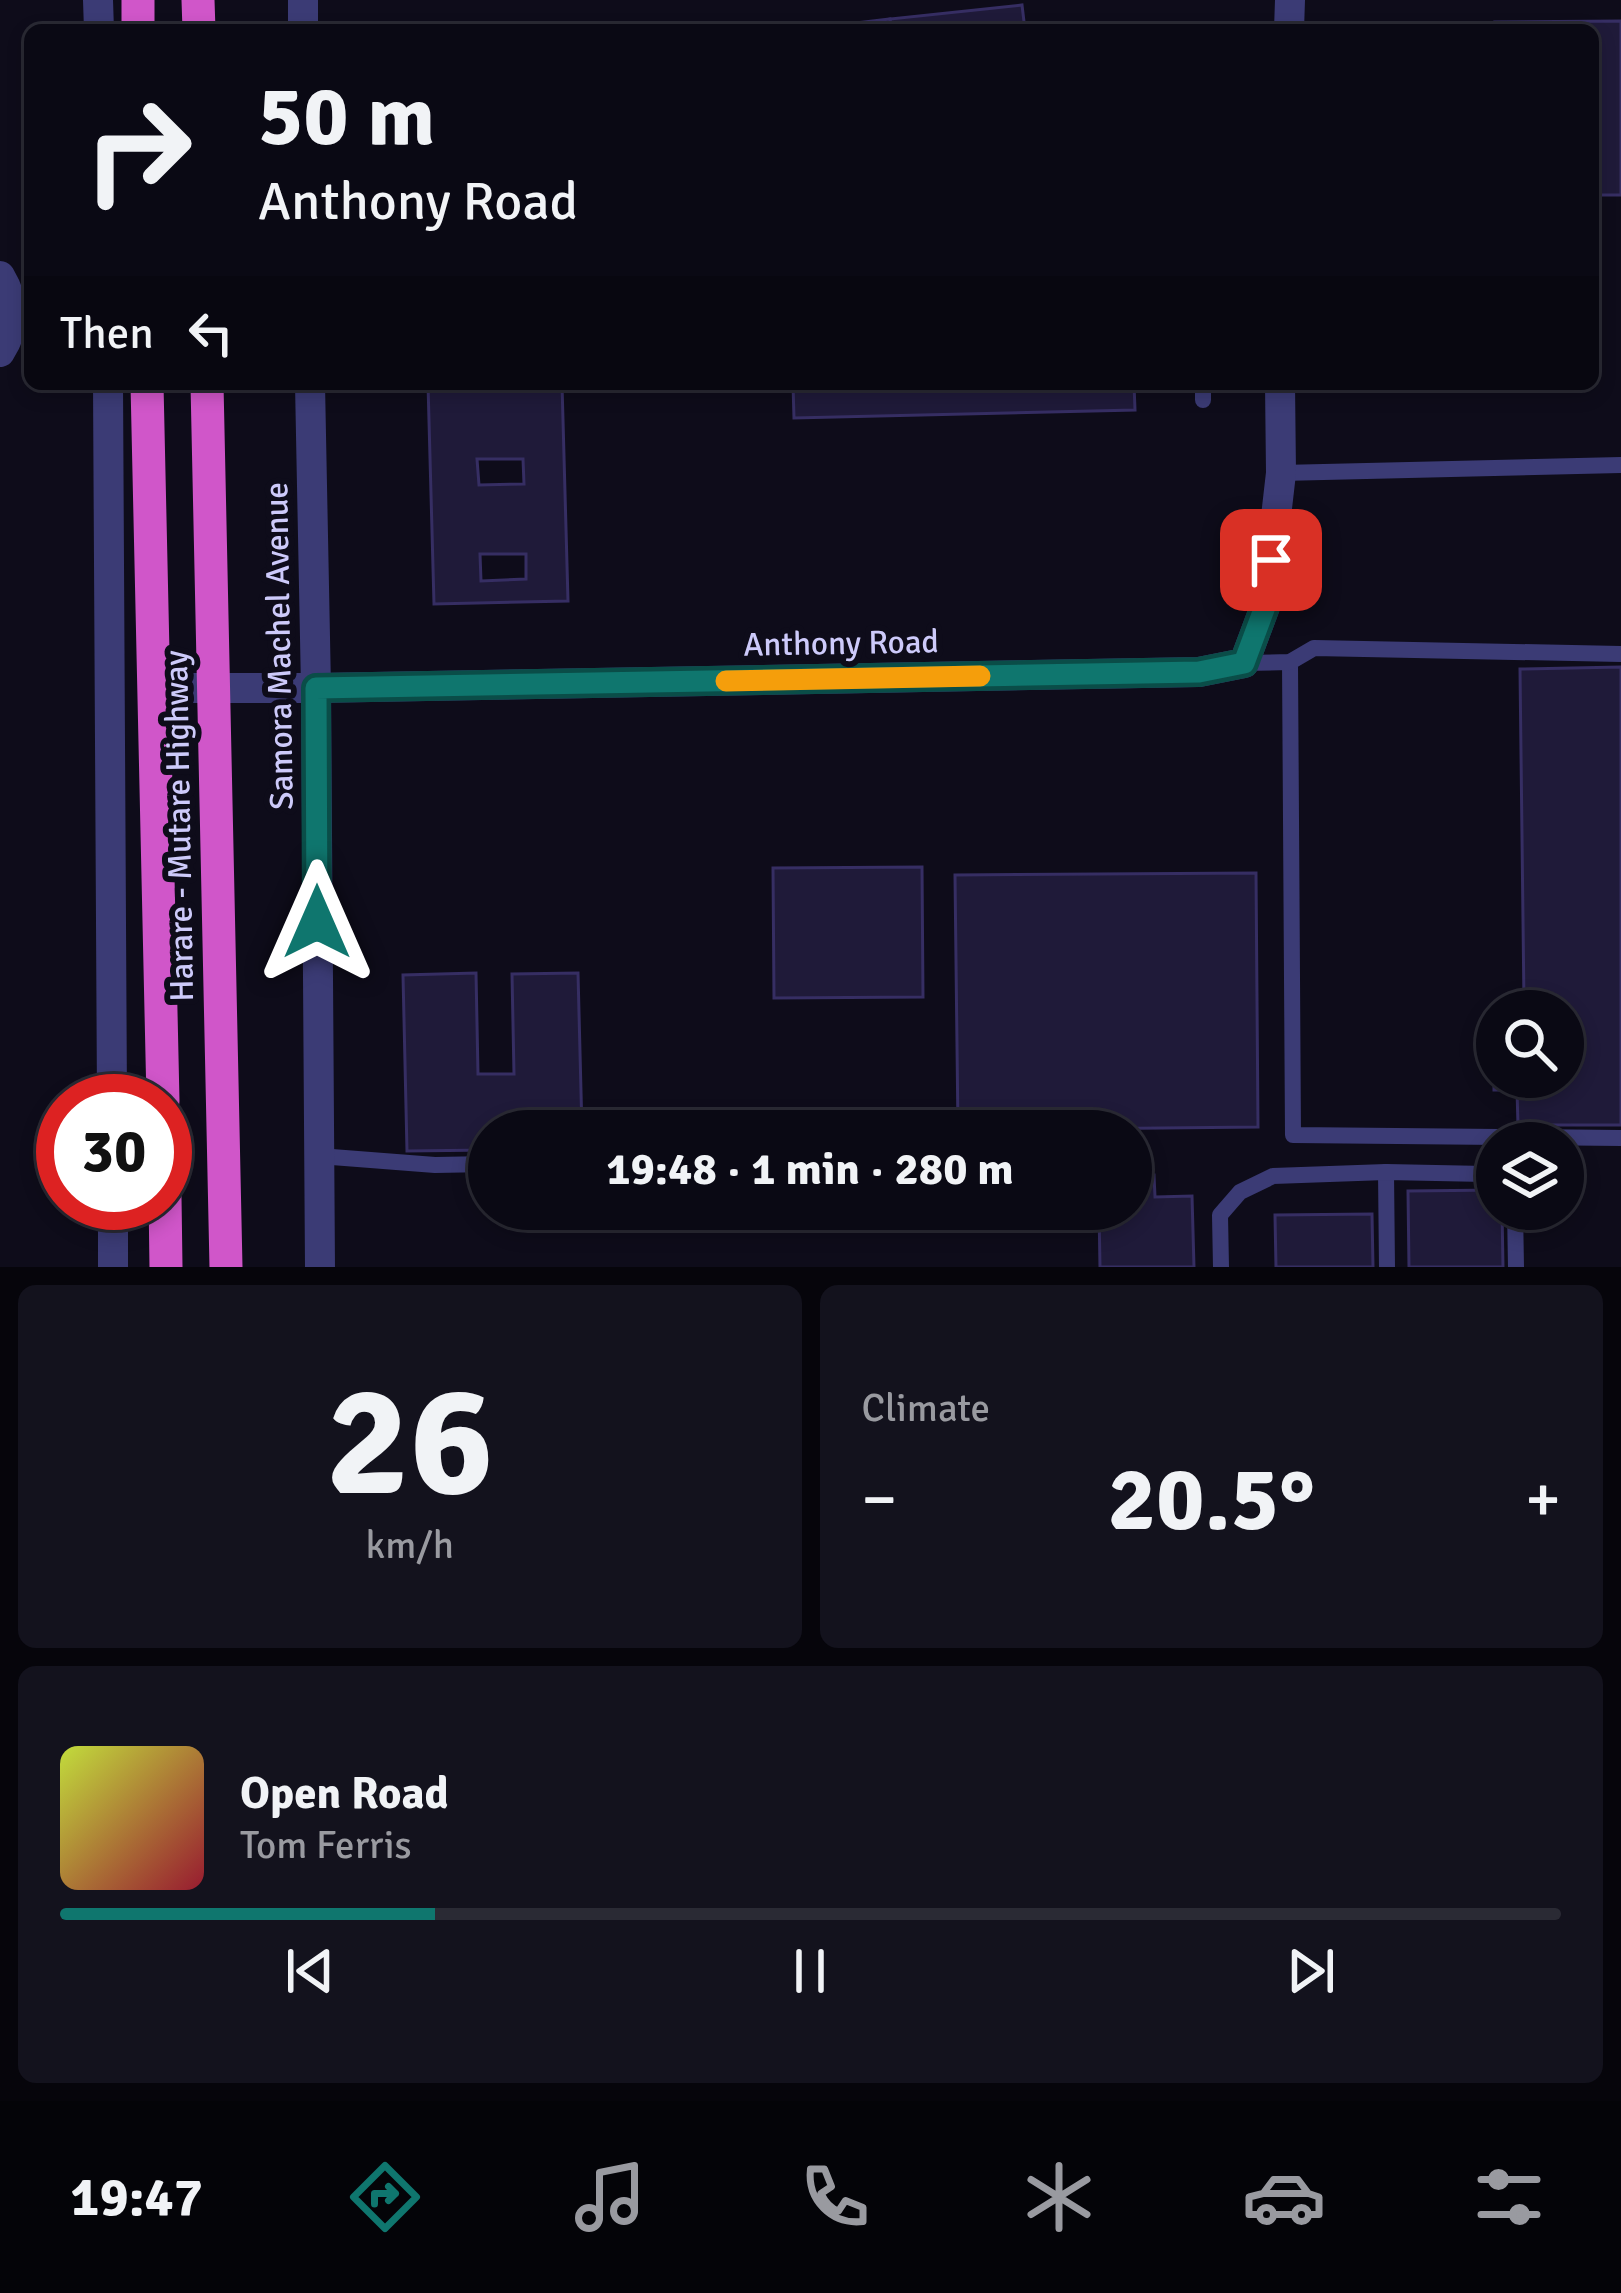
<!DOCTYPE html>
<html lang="en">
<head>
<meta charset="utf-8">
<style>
  body { margin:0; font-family:Signika,sans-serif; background:#13121d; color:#f1f3f6; height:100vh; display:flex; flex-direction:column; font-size:45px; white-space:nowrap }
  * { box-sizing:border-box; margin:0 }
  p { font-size:39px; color:#999aa0 }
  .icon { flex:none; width:66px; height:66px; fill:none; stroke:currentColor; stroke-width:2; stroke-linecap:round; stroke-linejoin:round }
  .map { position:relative; height:1267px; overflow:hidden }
  .panel { display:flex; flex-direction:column; gap:18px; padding:18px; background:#06050b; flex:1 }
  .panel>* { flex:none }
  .banner { position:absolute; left:24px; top:24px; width:1575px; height:366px; border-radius:18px; box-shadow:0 6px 18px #0003,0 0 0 3px #2a2a34; background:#0a0914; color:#f1f3f6; overflow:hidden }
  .tools { position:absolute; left:1476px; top:990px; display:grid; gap:24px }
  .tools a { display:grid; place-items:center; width:108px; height:108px; border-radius:50%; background:#0a0914; box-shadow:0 6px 18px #0003,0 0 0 3px #2a2a34; font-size:60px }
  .speed { position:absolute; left:36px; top:1074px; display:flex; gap:24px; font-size:60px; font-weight:700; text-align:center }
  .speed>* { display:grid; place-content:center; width:156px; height:156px; border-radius:50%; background:#0a0914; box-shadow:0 6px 18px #0003,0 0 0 3px #2a2a34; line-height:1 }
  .speed .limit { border:18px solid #d22; background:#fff; color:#111 }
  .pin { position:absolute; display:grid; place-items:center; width:102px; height:102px; color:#fff; margin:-51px; border-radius:24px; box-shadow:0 6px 18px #0006 }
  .me { position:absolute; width:132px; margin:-66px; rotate:0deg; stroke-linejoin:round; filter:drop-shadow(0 0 9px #0008) }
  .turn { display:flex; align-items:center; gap:42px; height:252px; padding:0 36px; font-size:54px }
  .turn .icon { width:156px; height:156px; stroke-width:2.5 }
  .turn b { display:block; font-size:84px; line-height:102px }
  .then { display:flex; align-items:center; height:114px; padding:0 36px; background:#0003; gap:24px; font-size:45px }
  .big { font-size:90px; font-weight:700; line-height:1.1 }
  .panel .widget { flex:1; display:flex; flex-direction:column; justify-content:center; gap:18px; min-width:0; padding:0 42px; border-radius:18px; background:#13121d }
  .panel .dial { align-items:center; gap:0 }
  .dial b { font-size:156px; line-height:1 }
  .song { display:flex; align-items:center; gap:36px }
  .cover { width:144px; height:144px; border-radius:18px; background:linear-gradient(135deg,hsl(70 70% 55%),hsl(350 70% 35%)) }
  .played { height:12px; border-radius:6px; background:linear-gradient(90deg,#0f766e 25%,#2a2a34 25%) }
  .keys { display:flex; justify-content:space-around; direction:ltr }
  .heat { display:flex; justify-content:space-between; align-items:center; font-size:66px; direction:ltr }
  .panel .tiles { flex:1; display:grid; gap:18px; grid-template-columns:1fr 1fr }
  .widget:last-child { grid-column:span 2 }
  .trip { position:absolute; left:468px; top:1110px; width:684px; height:120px; border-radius:60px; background:#0a0914; box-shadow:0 6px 18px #0003,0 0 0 3px #2a2a34; font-weight:700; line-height:120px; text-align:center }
  .dock { display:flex; height:192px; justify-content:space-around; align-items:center; background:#040408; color:#999aa0 }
  .dock .icon { width:84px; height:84px }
  .dock .selected { color:#0f766e }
  .dock b { font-size:54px; color:#f1f3f6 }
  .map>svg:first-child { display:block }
  .building { fill:#1f1a39; stroke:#362e63; stroke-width:3; fill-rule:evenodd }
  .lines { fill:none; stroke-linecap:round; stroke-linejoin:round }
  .service { stroke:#3b3b75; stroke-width:16 }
  .minor { stroke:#3b3b75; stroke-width:30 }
  .trunk { stroke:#d056c9; stroke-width:33 }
  .route-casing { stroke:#0a4d48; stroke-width:30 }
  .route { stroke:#0f766e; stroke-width:21 }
  .slow { stroke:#f59e0b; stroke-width:21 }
  .labels { text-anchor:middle; stroke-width:12; stroke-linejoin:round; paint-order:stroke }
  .street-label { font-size:33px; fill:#cdcafa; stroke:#0e0c1a }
</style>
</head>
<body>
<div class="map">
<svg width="1621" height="1267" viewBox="0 0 1621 1267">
  <rect width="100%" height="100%" fill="#0e0c1a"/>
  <g class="building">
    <polygon points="1022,5 1025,30 891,30 890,19"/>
    <polygon points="890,19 891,30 830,30 830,26"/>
    <polygon points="1621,21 1621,195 1593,195 1593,30 1496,30 1495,22"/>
    <path d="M 428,384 L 562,384 L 568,601 L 434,604 ZM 477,459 L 523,459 L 524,484 L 479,485 ZM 480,554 L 526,554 L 526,579 L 481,581 Z"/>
    <polygon points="793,384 1134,384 1135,410 794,418"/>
    <polygon points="1621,667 1621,1125 1518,1125 1517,1090 1494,1090 1494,1052 1497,1052 1497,1077 1563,1077 1563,1011 1514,1011 1514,1003 1524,1004 1520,669"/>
    <polygon points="922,867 923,997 774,998 773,868"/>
    <polygon points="1256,873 1258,1127 958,1130 955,875"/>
    <polygon points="476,973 478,1074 514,1074 512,974 578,973 582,1131 489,1131 489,1150 407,1151 403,975"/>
    <polygon points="1154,1175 1155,1197 1192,1196 1194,1267 1100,1267 1099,1209 1131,1209 1131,1176"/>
    <polygon points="1497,1190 1497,1209 1502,1209 1503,1267 1409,1267 1408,1191"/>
    <polygon points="1372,1214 1373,1267 1276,1267 1275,1215"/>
  </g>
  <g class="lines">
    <g class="service">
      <polyline points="1203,384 1203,400"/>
      <polyline points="1281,473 1621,465"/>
      <polyline points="1290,662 1293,1135 1621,1138"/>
      <polyline points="1244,663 1290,662 1314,648 1621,654"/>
      <polyline points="319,1156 435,1165 489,1164"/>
      <polyline points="1386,1172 1387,1267"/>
      <polyline points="1515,1209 1516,1267"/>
      <polyline points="1221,1267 1220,1215 1240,1192 1273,1176 1386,1172 1486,1174 1497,1181"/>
    </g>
    <g class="minor">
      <polyline points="98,0 99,30"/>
      <polyline points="303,0 303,30"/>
      <polyline points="1289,30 1290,0"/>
      <path d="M 0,276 C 15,301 17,326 0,352"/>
      <polyline points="108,384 112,1101"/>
      <polyline points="310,384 316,688 320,1267"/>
      <polyline points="154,688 316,688 1199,672 1244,663 1266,604 1281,473 1280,384"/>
      <polyline points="113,1203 113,1267"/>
    </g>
    <g class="trunk">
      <polyline points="138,0 138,30"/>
      <polyline points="198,0 199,30"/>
      <polyline points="147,384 163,1101"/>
      <polyline points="207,384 226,1267"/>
      <polyline points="165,1197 166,1267"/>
    </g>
  </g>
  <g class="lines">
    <g class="route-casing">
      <polyline id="route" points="317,922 316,688 1199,672 1244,663 1266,604 1271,560"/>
    </g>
    <use href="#route" class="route"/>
    <polyline class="slow" points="726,681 980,676"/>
  </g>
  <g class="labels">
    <g class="street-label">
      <text transform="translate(841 642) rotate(-1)" y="12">Anthony Road</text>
      <text transform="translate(278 646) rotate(-91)" y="12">Samora Machel Avenue</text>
      <text transform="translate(178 826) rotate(-91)" y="12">Harare - Mutare Highway</text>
    </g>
  </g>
</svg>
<div class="tools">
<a><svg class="icon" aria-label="search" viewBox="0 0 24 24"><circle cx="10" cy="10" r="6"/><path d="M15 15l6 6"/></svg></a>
<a><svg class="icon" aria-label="layers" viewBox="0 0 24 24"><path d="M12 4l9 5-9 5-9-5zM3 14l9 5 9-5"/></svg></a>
</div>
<div class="speed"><div class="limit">30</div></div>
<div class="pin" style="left:1271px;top:560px;background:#d93025"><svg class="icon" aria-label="arrive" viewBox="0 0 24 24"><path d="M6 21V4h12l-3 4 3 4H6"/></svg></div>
<svg class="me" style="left:317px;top:922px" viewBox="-20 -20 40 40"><path d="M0-17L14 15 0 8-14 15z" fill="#0f766e" stroke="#fff" stroke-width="4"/></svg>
<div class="trip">19:48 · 1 min · 280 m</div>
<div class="banner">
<div class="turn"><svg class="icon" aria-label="right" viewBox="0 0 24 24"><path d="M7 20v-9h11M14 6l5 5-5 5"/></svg><div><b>50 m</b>Anthony Road</div></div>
<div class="then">Then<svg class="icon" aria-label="left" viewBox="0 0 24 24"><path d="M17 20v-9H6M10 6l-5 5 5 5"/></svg></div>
</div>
</div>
<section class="panel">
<div class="tiles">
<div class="widget dial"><b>26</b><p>km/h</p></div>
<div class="widget"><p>Climate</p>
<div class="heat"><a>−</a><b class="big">20.5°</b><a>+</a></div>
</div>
<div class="widget">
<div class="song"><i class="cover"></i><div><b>Open Road</b><p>Tom Ferris</p></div></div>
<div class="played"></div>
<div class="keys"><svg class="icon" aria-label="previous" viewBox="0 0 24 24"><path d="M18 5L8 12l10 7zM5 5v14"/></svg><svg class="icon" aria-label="pause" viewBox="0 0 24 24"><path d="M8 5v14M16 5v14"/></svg><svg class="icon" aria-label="next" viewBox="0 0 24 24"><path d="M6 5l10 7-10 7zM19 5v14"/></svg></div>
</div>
</div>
</section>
<nav class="dock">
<b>19:47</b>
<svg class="icon selected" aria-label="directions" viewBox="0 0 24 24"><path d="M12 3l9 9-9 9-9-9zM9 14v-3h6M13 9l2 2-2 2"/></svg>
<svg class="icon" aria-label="music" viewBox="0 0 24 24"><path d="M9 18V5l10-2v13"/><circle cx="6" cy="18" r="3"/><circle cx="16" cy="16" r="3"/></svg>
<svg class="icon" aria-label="phone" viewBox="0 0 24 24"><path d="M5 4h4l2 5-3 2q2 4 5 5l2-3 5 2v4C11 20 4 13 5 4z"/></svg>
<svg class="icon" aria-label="climate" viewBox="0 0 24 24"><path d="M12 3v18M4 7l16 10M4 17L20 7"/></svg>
<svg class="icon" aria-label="car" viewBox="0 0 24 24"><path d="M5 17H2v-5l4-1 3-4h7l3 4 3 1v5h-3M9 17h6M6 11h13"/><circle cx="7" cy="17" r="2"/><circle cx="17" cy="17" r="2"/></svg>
<svg class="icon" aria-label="filters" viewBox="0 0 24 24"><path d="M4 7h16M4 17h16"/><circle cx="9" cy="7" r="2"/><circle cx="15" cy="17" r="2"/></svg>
</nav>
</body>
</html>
